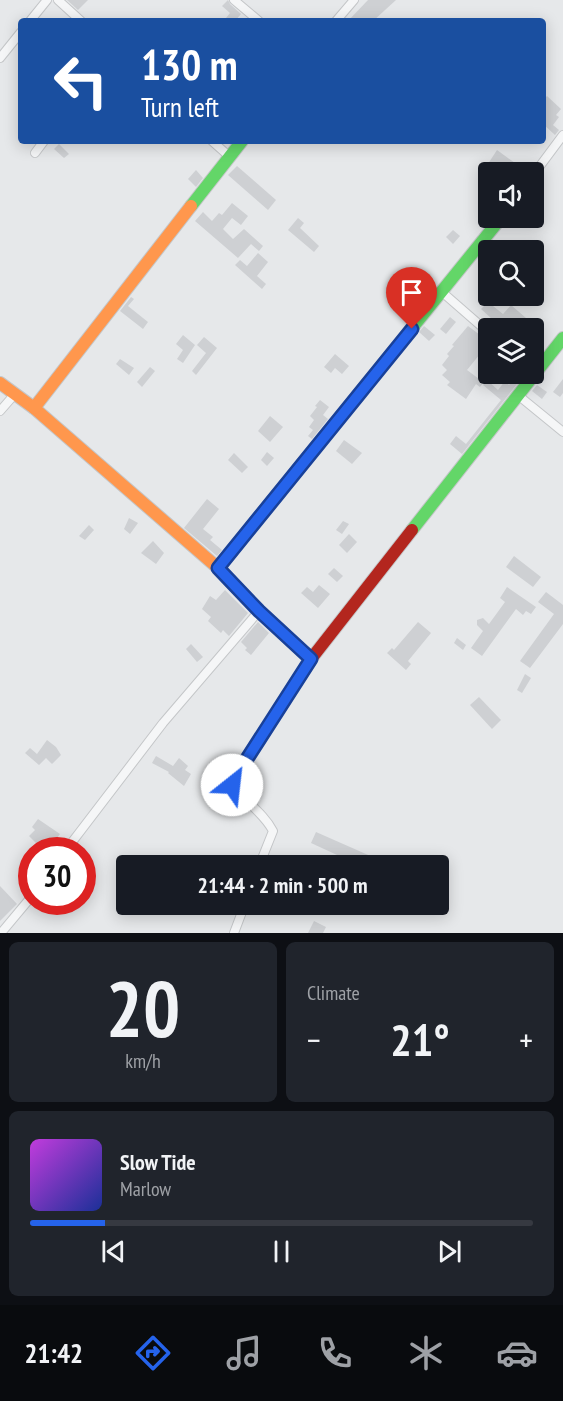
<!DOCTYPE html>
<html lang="en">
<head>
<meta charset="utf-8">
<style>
  body { margin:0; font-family:"PT Sans Narrow",sans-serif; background:#20242c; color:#f1f3f6; height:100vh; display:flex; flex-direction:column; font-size:22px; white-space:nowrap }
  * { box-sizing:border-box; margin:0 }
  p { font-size:20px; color:#9ea1a6 }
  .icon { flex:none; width:33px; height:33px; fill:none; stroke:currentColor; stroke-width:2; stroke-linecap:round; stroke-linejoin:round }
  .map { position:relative; height:933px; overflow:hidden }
  .side { display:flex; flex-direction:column; gap:9px; padding:9px; background:#0d0f14; flex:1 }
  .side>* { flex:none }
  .banner { position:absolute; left:18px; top:18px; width:528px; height:126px; border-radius:6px; box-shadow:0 3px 15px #0003; background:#1a4fa0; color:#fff; overflow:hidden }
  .controls { position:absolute; left:478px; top:162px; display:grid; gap:12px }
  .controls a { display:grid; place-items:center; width:66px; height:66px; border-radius:6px; background:#171b24; box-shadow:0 3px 15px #0003; font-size:30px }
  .speed { position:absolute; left:18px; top:837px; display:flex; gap:12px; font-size:30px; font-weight:700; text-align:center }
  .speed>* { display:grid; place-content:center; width:78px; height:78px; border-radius:50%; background:#171b24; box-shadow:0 3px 15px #0003; line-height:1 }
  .speed .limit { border:9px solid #d22; background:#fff; color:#111 }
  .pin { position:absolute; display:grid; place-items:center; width:51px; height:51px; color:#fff; margin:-62px -26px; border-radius:50% 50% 50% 0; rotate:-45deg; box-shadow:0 0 6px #0007 }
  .pin .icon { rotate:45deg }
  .me { position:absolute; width:66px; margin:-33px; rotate:29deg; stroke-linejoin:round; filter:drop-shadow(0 0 4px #0008) }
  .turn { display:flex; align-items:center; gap:21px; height:126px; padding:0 24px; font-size:27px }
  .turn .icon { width:78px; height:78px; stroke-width:2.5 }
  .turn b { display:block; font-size:42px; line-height:51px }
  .big { font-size:45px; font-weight:700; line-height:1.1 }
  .side .tile { flex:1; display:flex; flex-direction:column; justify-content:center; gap:9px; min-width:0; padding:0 21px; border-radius:9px; background:#20242c }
  .side .dial { align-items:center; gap:0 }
  .dial b { font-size:78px; line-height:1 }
  .song { display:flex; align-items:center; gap:18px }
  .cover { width:72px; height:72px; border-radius:9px; background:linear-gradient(135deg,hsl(290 70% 55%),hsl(230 70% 35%)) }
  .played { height:6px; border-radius:3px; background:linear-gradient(90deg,#2563eb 15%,#363941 15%) }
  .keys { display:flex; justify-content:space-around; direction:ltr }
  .heat { display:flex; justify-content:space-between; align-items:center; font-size:33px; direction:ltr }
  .side .tiles { flex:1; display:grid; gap:9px; grid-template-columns:1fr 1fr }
  .tile:last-child { grid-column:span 2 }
  .trip { position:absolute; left:116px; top:855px; width:333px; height:60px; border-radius:6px; background:#171b24; box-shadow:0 3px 15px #0003; font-weight:700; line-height:60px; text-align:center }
  .menu { display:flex; height:96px; justify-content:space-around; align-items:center; background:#090b0e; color:#9ea1a6 }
  .menu .icon { width:42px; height:42px }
  .menu .current { color:#2563eb }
  .menu b { font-size:27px; color:#f1f3f6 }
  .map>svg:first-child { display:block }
  .building { fill:#ced0d3 }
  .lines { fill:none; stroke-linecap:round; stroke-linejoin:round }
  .street-casing { stroke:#c4c6c8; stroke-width:10 }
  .fast-casing { stroke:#c4c6c8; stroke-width:14 }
  .slow-casing { stroke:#c4c6c8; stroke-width:14 }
  .jam-casing { stroke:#c4c6c8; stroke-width:14 }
  .street { stroke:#f5f6f7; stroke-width:8 }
  .fast { stroke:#63d668; stroke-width:12 }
  .slow { stroke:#ff974d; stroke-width:12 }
  .jam { stroke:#b3261e; stroke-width:12 }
  .route-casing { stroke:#184099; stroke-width:15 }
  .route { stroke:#2563eb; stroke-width:10 }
</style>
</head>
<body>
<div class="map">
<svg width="563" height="933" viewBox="0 0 563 933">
  <rect width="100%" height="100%" fill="#e6e8ea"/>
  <g class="building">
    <polygon points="67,0 88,0 78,10"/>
    <polygon points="228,0 230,4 241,14 235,21 230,21 226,18 230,13 222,6"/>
    <polygon points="368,0 396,0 373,21 348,21"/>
    <polygon points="547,96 561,109 556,115 559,117 553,125 559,130 555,135 543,124 543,100"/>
    <polygon points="59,144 69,154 64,158 54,149"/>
    <polygon points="497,150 515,163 509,170 507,169 505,172 499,167 495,172 487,172 484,170"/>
    <polygon points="237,166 276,200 268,210 228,175"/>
    <polygon points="196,170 203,178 196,187 188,179"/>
    <polygon points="232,203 248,216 241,225 232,218 223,229 233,239 244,229 263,246 259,251 251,244 238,258 195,221 203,212 212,221 219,213 222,215"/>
    <polygon points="298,218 304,223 300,228 319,246 314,252 288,230"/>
    <polygon points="453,230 460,236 453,244 446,237"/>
    <polygon points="258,253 268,262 257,276 266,284 262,289 235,265 240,260 247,266"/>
    <polygon points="418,280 431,292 421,303 414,297 418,293 412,286"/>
    <polygon points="131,297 134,299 128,306 148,322 143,329 120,311"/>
    <polygon points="488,302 503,314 511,305 526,318 517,328 493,328 488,324 492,319 481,309"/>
    <polygon points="450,317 456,322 446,334 440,329"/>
    <polygon points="424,326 435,335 429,341 419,332"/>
    <polygon points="468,326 484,338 489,339 489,343 467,370 479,379 482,375 486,379 480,387 476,384 466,399 447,385 450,382 442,375 447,370 442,365 449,356 447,354 454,346 452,345"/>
    <polygon points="183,335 195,345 183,363 177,359 183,350 176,344"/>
    <polygon points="204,337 217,348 196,375 192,371 206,353 197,345"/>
    <polygon points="335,354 349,366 342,374 335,368 331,373 324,367"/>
    <polygon points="120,359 134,368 129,375 116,364"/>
    <polygon points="150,367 155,371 142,387 137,382"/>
    <polygon points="519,374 525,374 462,454 450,444 456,436 466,444 501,400 483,385 487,380 498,390 505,381 509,385"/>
    <polygon points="563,379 563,393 560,397 553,392"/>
    <polygon points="537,385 547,392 542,399 532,391"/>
    <polygon points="320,400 329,407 323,415 328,419 312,439 308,436 313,430 309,427 314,420 310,416 317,407 315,406"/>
    <polygon points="270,416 283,427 270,442 258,431"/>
    <polygon points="344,440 362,453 352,464 336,451"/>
    <polygon points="267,452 274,458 267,466 261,460"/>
    <polygon points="234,453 248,467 242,473 228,460"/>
    <polygon points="207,499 219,509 203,529 213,537 210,540 222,550 217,556 184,528"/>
    <polygon points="129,518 138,523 130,534 124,529"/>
    <polygon points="343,521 349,524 342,534 336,530"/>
    <polygon points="89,525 94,530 85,540 79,536"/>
    <polygon points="349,534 357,542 347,553 339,545"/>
    <polygon points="153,541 164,553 156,564 141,553"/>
    <polygon points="514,556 541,577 533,587 506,567"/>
    <polygon points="334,568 343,576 337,582 328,574"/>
    <polygon points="319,585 330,594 318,608 301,593 307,587 313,592"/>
    <polygon points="507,587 536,607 531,614 526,611 523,615 516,609 482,656 471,648 483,631 477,625 477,620 483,618 489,624 505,602 500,598"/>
    <polygon points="225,590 248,613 229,636 223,630 221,633 208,621 211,617 202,609 210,596 216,600"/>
    <polygon points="546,592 563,605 563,624 530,668 520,661 554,614 538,602"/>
    <polygon points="258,622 269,633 251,655 245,650 247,648 241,642"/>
    <polygon points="418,622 431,633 408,661 411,664 406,670 387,653 392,648 394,650"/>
    <polygon points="457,638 466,645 463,650 454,643"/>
    <polygon points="191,644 203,657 197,662 186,649"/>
    <polygon points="525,674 531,678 522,693 517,690"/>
    <polygon points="479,697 501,720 492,729 470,705"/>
    <polygon points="47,740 56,747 61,755 52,764 46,758 39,765 25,753 30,748 37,754"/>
    <polygon points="156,756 173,766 179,758 188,766 185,770 191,774 184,786 168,773 169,772 152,763"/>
    <polygon points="38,819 60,834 48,850 43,850 29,836 35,830 32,827"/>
    <polygon points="316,832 375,858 372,866 361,866 311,843"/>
    <polygon points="0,886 17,904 0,921"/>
    <polygon points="314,921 326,927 323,933 308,933"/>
  </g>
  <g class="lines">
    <g class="street-casing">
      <g id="street">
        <polyline points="58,0 81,21"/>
        <polyline points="234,0 259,21"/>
        <polyline points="30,21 47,0"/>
        <polyline points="336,21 354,0"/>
        <polyline points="0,58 21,32"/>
        <polyline points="212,141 230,157"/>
        <polyline points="35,153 44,141"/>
        <polyline points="534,174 563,135"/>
        <polyline points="442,292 489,333"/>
        <polyline points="519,396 563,432"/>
        <polyline points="0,411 14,395"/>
        <polyline points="66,850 163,723 259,611"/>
        <path d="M 259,866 L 273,831 C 263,812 245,802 232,785 L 234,779 L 311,659"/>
        <polyline points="1,933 32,896"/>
        <polyline points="234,933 245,904"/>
      </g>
    </g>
    <g class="fast-casing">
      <g id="fast">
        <polyline points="191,206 242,141"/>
        <polyline points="412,530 563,338"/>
        <polyline points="218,568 501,218"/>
      </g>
    </g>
    <g class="slow-casing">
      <g id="slow">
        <polyline points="0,383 34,408 218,568 231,582"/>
        <polyline points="34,408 191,206"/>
      </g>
    </g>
    <g class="jam-casing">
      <polyline id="jam" points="231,582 259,611 311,659 412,530"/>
    </g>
    <use href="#street" class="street"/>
    <use href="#fast" class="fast"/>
    <use href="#slow" class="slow"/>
    <use href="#jam" class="jam"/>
  </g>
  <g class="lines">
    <g class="route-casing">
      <polyline id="route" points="232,785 234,779 311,659 259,611 218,568 412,329"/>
    </g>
    <use href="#route" class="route"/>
  </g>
</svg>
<div class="controls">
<a><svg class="icon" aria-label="sound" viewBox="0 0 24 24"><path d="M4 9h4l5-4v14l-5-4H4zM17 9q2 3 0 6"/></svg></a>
<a><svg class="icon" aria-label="search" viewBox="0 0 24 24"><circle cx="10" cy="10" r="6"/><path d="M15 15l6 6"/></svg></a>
<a><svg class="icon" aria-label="layers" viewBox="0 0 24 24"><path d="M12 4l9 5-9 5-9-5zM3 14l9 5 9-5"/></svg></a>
</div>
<div class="speed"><div class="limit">30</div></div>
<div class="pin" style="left:412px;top:329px;background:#d93025"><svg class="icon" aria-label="arrive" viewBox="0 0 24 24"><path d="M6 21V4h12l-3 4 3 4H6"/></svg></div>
<svg class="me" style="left:232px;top:785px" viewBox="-20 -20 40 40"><circle r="19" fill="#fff"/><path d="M0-13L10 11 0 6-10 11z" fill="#2563eb"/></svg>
<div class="trip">21:44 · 2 min · 500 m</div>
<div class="banner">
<div class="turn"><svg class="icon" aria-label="left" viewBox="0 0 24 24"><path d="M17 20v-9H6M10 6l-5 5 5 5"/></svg><div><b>130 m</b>Turn left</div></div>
</div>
</div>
<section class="side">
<div class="tiles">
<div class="tile dial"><b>20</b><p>km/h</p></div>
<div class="tile"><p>Climate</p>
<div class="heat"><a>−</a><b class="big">21°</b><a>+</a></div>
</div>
<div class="tile">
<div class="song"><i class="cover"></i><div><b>Slow Tide</b><p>Marlow</p></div></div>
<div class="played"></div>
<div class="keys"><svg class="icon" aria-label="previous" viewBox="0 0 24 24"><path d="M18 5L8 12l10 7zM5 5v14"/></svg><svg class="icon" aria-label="pause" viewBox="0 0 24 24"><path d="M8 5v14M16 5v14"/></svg><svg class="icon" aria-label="next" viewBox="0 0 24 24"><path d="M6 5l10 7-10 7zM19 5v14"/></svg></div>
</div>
</div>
</section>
<nav class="menu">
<b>21:42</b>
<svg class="icon current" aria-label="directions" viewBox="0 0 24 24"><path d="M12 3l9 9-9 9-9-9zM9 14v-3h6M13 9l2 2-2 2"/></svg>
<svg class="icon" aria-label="music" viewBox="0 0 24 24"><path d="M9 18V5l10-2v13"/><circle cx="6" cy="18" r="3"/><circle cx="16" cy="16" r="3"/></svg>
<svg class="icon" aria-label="phone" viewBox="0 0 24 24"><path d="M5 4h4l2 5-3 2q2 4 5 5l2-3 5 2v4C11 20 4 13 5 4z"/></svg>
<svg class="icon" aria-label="climate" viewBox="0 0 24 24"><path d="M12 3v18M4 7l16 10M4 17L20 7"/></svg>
<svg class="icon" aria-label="car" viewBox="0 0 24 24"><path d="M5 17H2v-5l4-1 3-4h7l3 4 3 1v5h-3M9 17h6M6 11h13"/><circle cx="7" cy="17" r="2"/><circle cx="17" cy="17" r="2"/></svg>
</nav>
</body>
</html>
